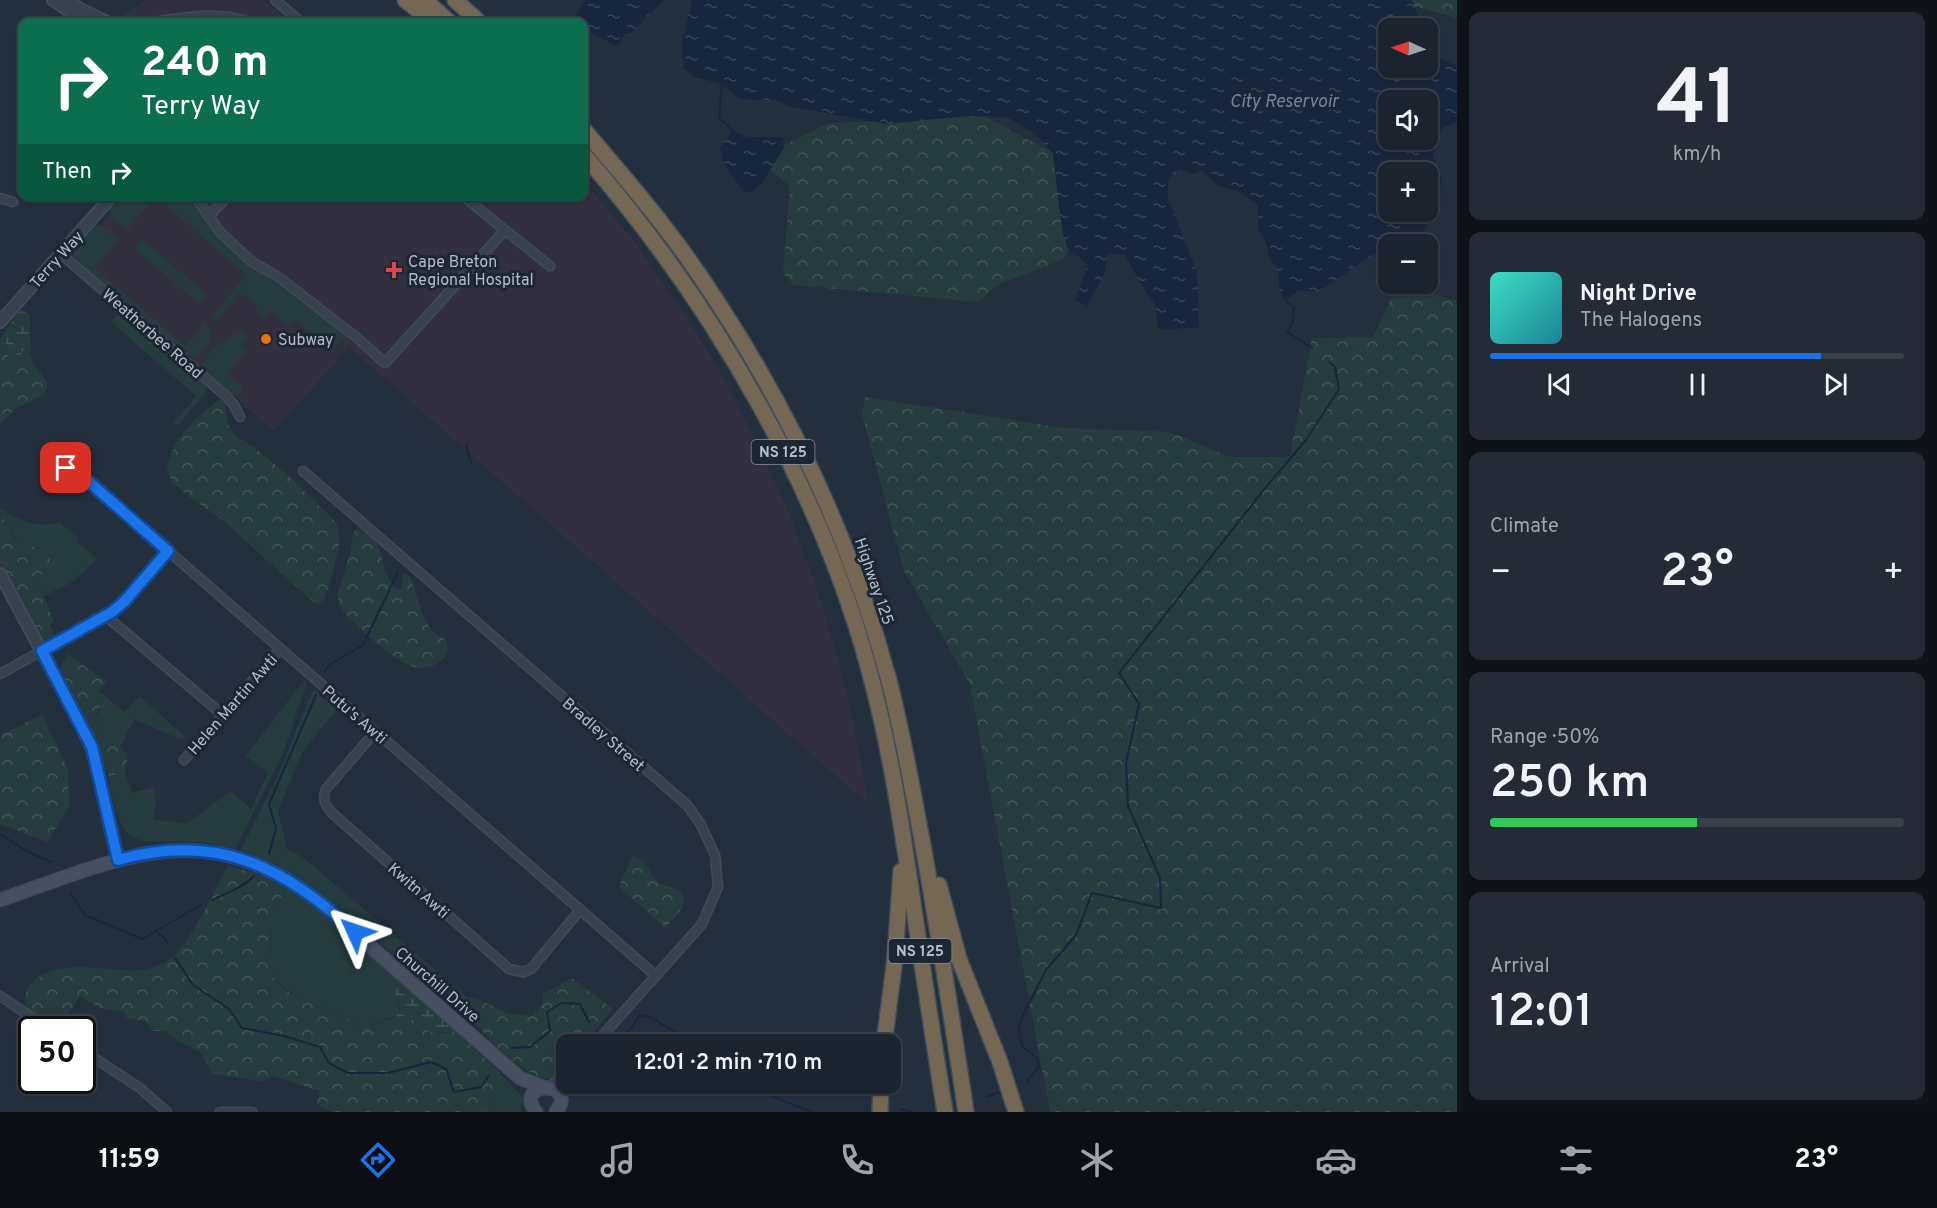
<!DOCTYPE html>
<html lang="en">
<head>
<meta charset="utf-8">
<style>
  body { margin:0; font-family:Overpass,sans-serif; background:#242b36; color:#f1f3f6; height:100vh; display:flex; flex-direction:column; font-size:22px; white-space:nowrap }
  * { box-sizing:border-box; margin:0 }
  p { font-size:20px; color:#a0a4aa }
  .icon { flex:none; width:33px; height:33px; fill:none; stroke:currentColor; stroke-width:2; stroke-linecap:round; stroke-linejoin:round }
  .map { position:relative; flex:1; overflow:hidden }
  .side { display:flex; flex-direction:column; gap:12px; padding:12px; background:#0f1319; width:480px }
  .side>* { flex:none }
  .banner { position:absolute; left:18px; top:18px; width:570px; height:183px; border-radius:12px; box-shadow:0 2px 4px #0004,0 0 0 2px #39404a; background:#0b6e4f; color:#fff; overflow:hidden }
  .needle { width:39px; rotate:273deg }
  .buttons { position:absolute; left:1378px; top:18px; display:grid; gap:12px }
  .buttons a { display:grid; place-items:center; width:60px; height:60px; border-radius:12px; background:#1b232e; box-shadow:0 2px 4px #0004,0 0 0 2px #39404a; font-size:30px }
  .speed { position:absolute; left:18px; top:1016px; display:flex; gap:12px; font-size:30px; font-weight:700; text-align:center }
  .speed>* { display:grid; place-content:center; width:78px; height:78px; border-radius:50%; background:#1b232e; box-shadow:0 2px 4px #0004,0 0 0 2px #39404a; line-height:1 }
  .speed .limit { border:3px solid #111; border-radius:9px; background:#fff; color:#111 }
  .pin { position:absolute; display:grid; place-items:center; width:51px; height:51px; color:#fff; margin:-26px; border-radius:12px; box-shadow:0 3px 9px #0006 }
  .me { position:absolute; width:66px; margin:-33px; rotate:312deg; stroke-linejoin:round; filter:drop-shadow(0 0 4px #0008) }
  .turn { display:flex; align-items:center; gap:21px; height:126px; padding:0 24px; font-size:27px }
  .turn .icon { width:78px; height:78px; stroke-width:2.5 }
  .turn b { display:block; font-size:42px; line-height:51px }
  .then { display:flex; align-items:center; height:57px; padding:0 24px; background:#0003; gap:12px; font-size:22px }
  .big { font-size:45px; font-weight:600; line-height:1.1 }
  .side .card { flex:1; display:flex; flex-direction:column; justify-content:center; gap:9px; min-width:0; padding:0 21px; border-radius:12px; background:#242b36 }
  .side .dial { align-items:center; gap:0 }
  .dial b { font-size:78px; line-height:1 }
  .song { display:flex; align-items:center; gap:18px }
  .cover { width:72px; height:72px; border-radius:9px; background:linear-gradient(135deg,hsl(170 70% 55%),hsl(190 70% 35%)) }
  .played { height:6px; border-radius:3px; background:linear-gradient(90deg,#1a73e8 80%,#39404a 80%) }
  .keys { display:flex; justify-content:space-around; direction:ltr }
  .heat { display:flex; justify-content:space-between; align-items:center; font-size:33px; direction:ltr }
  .charge { height:9px; border-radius:4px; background:linear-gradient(90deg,#34c759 50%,#39404a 0) }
  .trip { position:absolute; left:556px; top:1034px; width:345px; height:60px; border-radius:12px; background:#1b232e; box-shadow:0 2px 4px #0004,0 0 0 2px #39404a; font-weight:600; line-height:60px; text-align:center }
  .menu { display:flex; height:96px; justify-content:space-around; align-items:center; background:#0b0e12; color:#a0a4aa }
  .menu .icon { width:42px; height:42px }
  .menu .current { color:#1a73e8 }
  .menu b { font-size:27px; color:#f1f3f6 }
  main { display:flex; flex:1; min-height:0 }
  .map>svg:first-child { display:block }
  .medical { fill:#32303f }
  .grass { fill:#263c3f }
  .forest { fill:url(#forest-crowns) }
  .wetland { fill:url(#wetland-marsh) }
  .water { fill:url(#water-ripples); fill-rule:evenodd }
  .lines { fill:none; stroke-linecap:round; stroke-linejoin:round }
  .stream { stroke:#17263c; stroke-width:2 }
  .minor-casing { stroke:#414a57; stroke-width:11 }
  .tertiary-casing { stroke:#414a57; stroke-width:14 }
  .secondary-casing { stroke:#414a57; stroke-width:15 }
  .motorway-casing { stroke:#434c59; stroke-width:18 }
  .minor { stroke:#38414e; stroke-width:8 }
  .tertiary { stroke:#38414e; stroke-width:10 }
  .secondary { stroke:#465061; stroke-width:12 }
  .motorway { stroke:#746855; stroke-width:15 }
  .route-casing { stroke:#114b97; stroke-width:15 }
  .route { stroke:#1a73e8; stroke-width:10 }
  .health-dot { fill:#e0444e; stroke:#1d2633; stroke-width:2 }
  .food-dot { fill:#e8710a; stroke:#1d2633; stroke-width:2 }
  .labels { text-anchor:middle; stroke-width:6; stroke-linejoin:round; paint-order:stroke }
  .shield { fill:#1d2633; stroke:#878f9c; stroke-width:1.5 }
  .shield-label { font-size:15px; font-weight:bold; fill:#b4bcc9 }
  .street-label { font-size:16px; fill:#b4bcc9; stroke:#1d2633 }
  .poi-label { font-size:16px; fill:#b4bcc9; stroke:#1d2633; text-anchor:start }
  .water-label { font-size:18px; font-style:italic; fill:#6d86a8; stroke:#1d2633 }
</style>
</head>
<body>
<main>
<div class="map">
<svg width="1457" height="1112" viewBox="0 0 1457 1112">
  <defs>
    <pattern id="forest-crowns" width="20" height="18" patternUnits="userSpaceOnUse" patternTransform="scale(1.5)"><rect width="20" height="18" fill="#263c3f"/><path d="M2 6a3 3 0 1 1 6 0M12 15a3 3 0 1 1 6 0" fill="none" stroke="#435659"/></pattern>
    <pattern id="wetland-marsh" width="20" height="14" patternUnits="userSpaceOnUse" patternTransform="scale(1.5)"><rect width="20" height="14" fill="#263c3f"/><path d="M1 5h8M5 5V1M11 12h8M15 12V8" fill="none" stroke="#435659"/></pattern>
    <pattern id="water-ripples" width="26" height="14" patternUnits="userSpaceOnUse" patternTransform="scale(1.5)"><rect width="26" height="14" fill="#17263c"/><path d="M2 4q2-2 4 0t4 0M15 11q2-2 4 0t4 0" fill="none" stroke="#364457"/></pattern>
  </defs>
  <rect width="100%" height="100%" fill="#242f3e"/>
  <g class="medical">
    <polygon points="147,0 263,0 289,22 118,22 119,17"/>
    <polygon points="584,182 634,241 682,310 723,377 757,444 788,511 814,580 836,651 854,726 868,804 349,347 274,431 74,255 126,197 584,196"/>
  </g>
  <g class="grass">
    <path d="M 120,197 L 188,197 L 201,210 L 217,236 L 251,267 L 277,284 L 347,337 L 330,351 L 295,320 L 289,327 L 271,312 L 265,318 L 258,316 L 256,304 L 245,295 L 236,296 L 219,320 L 214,321 L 210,318 L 246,275 L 156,197 L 127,230 C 111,216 102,214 120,197 Z"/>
    <path d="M 98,224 L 120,238 L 95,268 L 185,346 L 204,324 L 211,331 L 211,337 C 207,347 197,360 186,355 L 74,259 L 72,253 L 74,248 L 93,227 Z"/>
    <polygon points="143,240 207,295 199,304 135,249"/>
    <polygon points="121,311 205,386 206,391 203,396 179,424 172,425 196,396 111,322"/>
    <path d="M 244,330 L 247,338 L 240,346 L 247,352 L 228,374 L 242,386 L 241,395 L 236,396 L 232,395 L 204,371 L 202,366 C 209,348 227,338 244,330 Z"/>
    <path d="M 0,508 C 18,519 38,530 59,522 L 79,538 L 77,542 L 97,558 L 74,581 L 44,596 C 39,585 35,577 46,569 L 42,548 C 15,545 21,545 8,525 C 4,518 0,516 0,508 Z"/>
    <path d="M 304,680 L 307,683 L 284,751 L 235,849 L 203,842 L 143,841 C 115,834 113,799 108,776 L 125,773 L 133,793 L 154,787 L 156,803 L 153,819 L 186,824 L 231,791 L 251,809 L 268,773 L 246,756 Z"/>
    <polygon points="314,689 337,709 303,751 278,810 287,849 304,858 467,997 481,1030 317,889 279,865 241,850 279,774 307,703"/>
    <polygon points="99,691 124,712 140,696 185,737 179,739 134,719 120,747 112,744 101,754 92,733 101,728 95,717 101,708"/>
    <path d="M 287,887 L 327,917 L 393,975 C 389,991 404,1000 398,1015 L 367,1027 L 357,1025 L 346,1018 L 296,997 L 275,979 L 271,966 L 271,920 L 274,910 Z"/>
    <polygon points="499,1072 522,1096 523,1101 520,1112 486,1112 494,1103 494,1080"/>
  </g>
  <g class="forest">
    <polygon points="1412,0 1457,0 1457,18 1414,6"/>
    <polygon points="968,116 986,117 1053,153 1062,230 1069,248 1064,259 998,285 978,302 794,285 783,273 790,186 770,170 783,146 829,123"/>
    <polygon points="1398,284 1457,301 1457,1112 1050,1112 970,685 904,571 862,414 865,397 1064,428 1170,432 1230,457 1290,457 1312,338 1373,337"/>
    <polygon points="0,341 4,342 9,357 18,358 25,348 29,349 33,362 47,383 47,389 43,395 17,408 0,423"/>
    <polygon points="218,400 222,401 225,404 227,423 234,435 255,448 289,476 337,523 339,538 338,551 328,589 324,599 319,604 313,602 224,521 184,493 172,482 168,474 167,466 170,456 176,442 193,422"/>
    <path d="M 0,514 L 9,526 L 15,539 L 21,544 L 49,550 C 56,567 38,569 39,585 L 54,621 L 49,625 L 56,637 C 48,640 43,643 37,635 L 0,564 Z"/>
    <path d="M 358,528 C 389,542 377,568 396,589 L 401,589 L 403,575 L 407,574 L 409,576 C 418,592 419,613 430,628 C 435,635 447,637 448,647 C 448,653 445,658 440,662 C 431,668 419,670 409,665 C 392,658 350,622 339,606 L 338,593 L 351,550 L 353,533 Z"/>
    <polygon points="68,654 107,682 99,691 101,706 95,715 101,728 92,733 61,678 61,667"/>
    <polygon points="42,714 68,769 69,807 47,842 0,824 0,736"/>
    <polygon points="112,744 120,747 128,755 125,773 108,776 101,754"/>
    <path d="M 632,856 C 646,859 649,873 658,882 C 663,886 671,886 676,889 C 695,900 675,918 665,927 L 619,887 Z"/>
    <path d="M 228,865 L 263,876 L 287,887 L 274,910 L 270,933 L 271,966 L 275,979 L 283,988 L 296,997 L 346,1018 L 357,1025 L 367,1027 L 392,1019 L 402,1018 L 439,1033 L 457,1032 L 499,1072 L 494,1080 C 492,1097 501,1096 486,1112 L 332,1112 L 317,1104 L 320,1091 L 273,1076 L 262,1081 L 212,1074 L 201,1053 L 170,1036 L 166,1031 L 152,1031 L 145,1021 L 126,1018 L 124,1011 L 102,1009 L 80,996 L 58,1029 L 29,1009 C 24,1002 24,996 28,988 C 51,954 107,973 141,970 C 150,969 159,965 167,961 C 190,947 215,889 228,865 Z"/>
    <path d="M 572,978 L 613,1009 L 583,1044 L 567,1044 L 567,1062 C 562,1067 556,1075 549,1078 C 535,1083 486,1040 480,1027 C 474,1018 471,1007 467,997 L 482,1001 L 509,1014 L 532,1016 L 543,1003 L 543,994 Z"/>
  </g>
  <g class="wetland">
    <polygon points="21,311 28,313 30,317 31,352 25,348 18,358 12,360 9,357 5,342 0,341 0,339 17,314"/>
    <path d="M 393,975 L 457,1032 L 429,1032 L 402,1018 L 392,1019 C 412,1007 387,993 393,975 Z"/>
  </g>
  <g class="water">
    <polygon points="585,0 664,0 632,32 624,34 620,43 616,46 592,33 584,27 584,22 580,22 576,15"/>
    <path d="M 692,0 L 1412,0 L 1423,28 L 1389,28 L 1389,68 L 1428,68 L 1428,39 L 1437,57 L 1457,66 L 1457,122 L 1442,128 L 1433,155 L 1442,180 L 1422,238 L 1403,239 L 1389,244 L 1318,292 L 1299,291 L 1285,300 L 1280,292 L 1278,270 L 1269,257 L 1266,242 L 1258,229 L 1258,205 L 1240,192 L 1218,186 L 1202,171 L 1191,174 L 1180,169 L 1168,180 L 1168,198 L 1197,272 L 1199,328 L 1158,329 L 1155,304 L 1140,283 L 1125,255 L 1108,253 L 1104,275 L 1087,306 L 1075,300 L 1088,265 L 1067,247 L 1062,230 L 1053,153 L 1035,134 L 1007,117 L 968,116 L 886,124 L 792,107 L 776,101 L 739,99 L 722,84 L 695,77 L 683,68 L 682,42 ZM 1389,100 L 1428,100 L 1428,140 L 1389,140 ZM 1389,172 L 1428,172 L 1428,212 L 1389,212 Z"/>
    <polygon points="733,131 749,137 783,137 784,148 762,183 752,192 744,192 724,165 720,148"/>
  </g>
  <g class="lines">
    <g class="stream">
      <polyline points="722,84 719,118 733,131"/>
      <polyline points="1285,300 1294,308 1293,321 1287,332 1312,348"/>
      <polyline points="466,445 471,462"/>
      <polyline points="325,671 329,665 363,645 398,572"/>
      <polyline points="0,834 23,849 50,862"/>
      <polyline points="269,854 276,829 269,804 316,695"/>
      <polyline points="70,892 85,915 142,939 201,905"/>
      <path d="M 212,900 C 226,893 243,888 254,876"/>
      <polyline points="156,931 165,939 168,944"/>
      <polyline points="175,958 193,985 229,1009 242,1028 284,1036 320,1047 329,1063 348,1073 388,1073 431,1062 446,1069 454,1092 481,1087 489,1075"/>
      <polyline points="625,1037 640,1015 650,1017 696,1044"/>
      <polyline points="512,1048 530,1047 550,1031 547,1012 561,1003 580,1004 589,1022"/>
      <polyline points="1027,1081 1039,1067 1037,1058 1022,1046 1019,1028 1022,1017 1046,970 1076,935 1092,893 1161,908 1160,878 1128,806 1126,763 1139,704 1119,673 1266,487 1306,440 1339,389 1335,367 1329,362"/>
      <polyline points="751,1083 783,1101 813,1112"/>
      <polyline points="986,1097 1000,1092"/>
      <polyline points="901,1109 912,1112"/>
    </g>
    <g class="minor-casing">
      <g id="minor">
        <polyline points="275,0 301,22"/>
        <path d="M 151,22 C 185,18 216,10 249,22"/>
        <polyline points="195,196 219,231 252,262 277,276 356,337 385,363 505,230 463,196"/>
        <polyline points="0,198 13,202"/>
        <polyline points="209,216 228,196"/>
        <polyline points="505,230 550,266"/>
        <polyline points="61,254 226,396 234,405 240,417"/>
        <polyline points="49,464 72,470 80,474 655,975"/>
        <polyline points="303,471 687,805 700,823 715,855 718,887 702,924 595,1044"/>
        <polyline points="106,616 223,715"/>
        <polyline points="0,674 112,612 168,551"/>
        <path d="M 375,732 L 326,789 C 322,799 325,806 332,813 L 509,969 L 523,972 L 531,969 L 580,910"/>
        <polyline points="184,760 280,649"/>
        <polyline points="0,996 50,1029"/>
        <polyline points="82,1050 140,1088 167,1112"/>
        <polyline points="548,1087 567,1073"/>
        <polyline points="559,1094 567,1081"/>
        <polyline points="220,1112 252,1112"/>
      </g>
    </g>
    <g class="tertiary-casing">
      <g id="tertiary">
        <polyline points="53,0 85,22"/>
        <polyline points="68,0 80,9 107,22"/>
        <polyline points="0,322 112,196"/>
        <polyline points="0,574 87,736 95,758 118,860"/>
      </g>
    </g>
    <g class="secondary-casing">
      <g id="secondary">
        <path d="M 0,900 C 122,858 204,813 320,902 L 520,1078 L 543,1087"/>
        <path d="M 536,1112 C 512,1080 580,1080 556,1112"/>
      </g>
    </g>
    <g class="motorway-casing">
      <g id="motorway">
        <polyline points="405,0 433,22"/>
        <polyline points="425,0 449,22"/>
        <polyline points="455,0 479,22"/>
        <path d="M 584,130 C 620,172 657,215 689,260 C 778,387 847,527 888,677 C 902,729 911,782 921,835 C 938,927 952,1020 966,1112"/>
        <path d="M 584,155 C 714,304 826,496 874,689 C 891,755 901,822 911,889 C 922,964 933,1038 945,1112"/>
        <polyline points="939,885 959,959 1000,1062 1016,1112"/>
        <polyline points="884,1044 895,958 901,871"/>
        <polyline points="880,1112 881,1083"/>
      </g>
    </g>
    <use href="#minor" class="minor"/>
    <use href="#tertiary" class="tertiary"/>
    <use href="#secondary" class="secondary"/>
    <use href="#motorway" class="motorway"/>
  </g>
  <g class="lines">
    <g class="route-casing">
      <path id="route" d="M 66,468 L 80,474 L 168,551 L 124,602 L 112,612 L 42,651 L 92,747 L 118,860 C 217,832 282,866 355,932"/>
    </g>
    <use href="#route" class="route"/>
  </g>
  <path class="health-dot" d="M391 261h6v6h6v6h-6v6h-6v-6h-6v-6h6z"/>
  <circle class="food-dot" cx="266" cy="339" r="6"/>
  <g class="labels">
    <g class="shield">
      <rect x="751.5" y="440" width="63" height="24" rx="4.5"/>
      <rect x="888.5" y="939" width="63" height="24" rx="4.5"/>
    </g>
    <g class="shield-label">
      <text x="783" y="457">NS 125</text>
      <text x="920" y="956">NS 125</text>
    </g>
    <g class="street-label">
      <text transform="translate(56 259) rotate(-48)" y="6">Terry Way</text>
      <text transform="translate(153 333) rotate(41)" y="6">Weatherbee Road</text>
      <text transform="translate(875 581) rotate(71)" y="6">Highway 125</text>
      <text transform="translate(232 704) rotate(-49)" y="6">Helen Martin Awti</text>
      <text transform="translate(355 714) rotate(41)" y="6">Putu's Awti</text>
      <text transform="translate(604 734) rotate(41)" y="6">Bradley Street</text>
      <text transform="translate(419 890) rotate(41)" y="6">Kwitn Awti</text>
      <text transform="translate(438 984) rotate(41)" y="6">Churchill Drive</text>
    </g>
    <g class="poi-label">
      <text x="408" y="267">Cape Breton<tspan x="408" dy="18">Regional Hospital</tspan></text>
      <text x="278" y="345">Subway</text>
    </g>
    <g class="water-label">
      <text x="1284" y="107">City Reservoir</text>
    </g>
  </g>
</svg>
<div class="buttons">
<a><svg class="needle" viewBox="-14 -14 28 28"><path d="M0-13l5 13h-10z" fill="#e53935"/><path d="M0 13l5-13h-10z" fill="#a0a4aa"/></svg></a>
<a><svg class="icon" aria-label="sound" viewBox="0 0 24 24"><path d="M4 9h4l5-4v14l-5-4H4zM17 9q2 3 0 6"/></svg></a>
<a>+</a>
<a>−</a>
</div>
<div class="speed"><div class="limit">50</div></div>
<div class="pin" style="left:66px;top:468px;background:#d93025"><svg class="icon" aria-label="arrive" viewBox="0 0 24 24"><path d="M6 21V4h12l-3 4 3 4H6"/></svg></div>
<svg class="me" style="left:355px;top:932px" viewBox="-20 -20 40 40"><path d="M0-17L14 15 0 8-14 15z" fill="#1a73e8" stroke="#fff" stroke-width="4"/></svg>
<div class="trip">12:01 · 2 min · 710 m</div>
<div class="banner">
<div class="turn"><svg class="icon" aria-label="right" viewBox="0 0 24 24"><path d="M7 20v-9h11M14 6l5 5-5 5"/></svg><div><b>240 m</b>Terry Way</div></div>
<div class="then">Then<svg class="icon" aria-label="right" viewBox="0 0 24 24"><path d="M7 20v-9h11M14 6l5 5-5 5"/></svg></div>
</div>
</div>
<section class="side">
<div class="card dial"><b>41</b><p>km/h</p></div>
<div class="card">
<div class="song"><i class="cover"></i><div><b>Night Drive</b><p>The Halogens</p></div></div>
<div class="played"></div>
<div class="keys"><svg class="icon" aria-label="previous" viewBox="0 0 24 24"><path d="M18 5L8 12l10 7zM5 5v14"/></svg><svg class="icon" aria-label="pause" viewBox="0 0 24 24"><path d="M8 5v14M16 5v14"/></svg><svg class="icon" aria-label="next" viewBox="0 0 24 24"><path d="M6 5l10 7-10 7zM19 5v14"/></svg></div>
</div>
<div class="card"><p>Climate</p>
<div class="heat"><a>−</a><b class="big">23°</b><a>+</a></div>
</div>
<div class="card"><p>Range · 50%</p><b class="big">250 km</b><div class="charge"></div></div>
<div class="card"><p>Arrival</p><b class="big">12:01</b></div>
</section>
</main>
<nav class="menu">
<b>11:59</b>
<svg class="icon current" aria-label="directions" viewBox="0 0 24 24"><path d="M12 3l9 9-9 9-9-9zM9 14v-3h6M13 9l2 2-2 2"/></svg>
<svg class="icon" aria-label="music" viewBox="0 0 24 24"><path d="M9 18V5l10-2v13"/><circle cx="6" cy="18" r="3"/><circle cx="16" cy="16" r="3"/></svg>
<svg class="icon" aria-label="phone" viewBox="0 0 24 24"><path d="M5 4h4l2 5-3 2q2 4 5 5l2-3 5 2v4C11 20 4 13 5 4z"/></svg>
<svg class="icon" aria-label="climate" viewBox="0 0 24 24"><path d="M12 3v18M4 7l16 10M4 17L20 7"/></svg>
<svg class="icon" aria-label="car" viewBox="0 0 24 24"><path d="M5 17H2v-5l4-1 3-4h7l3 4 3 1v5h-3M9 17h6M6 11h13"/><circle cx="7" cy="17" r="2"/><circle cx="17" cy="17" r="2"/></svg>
<svg class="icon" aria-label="filters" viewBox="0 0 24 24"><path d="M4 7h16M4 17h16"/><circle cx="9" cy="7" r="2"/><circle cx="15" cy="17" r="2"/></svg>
<b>23°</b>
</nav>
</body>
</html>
